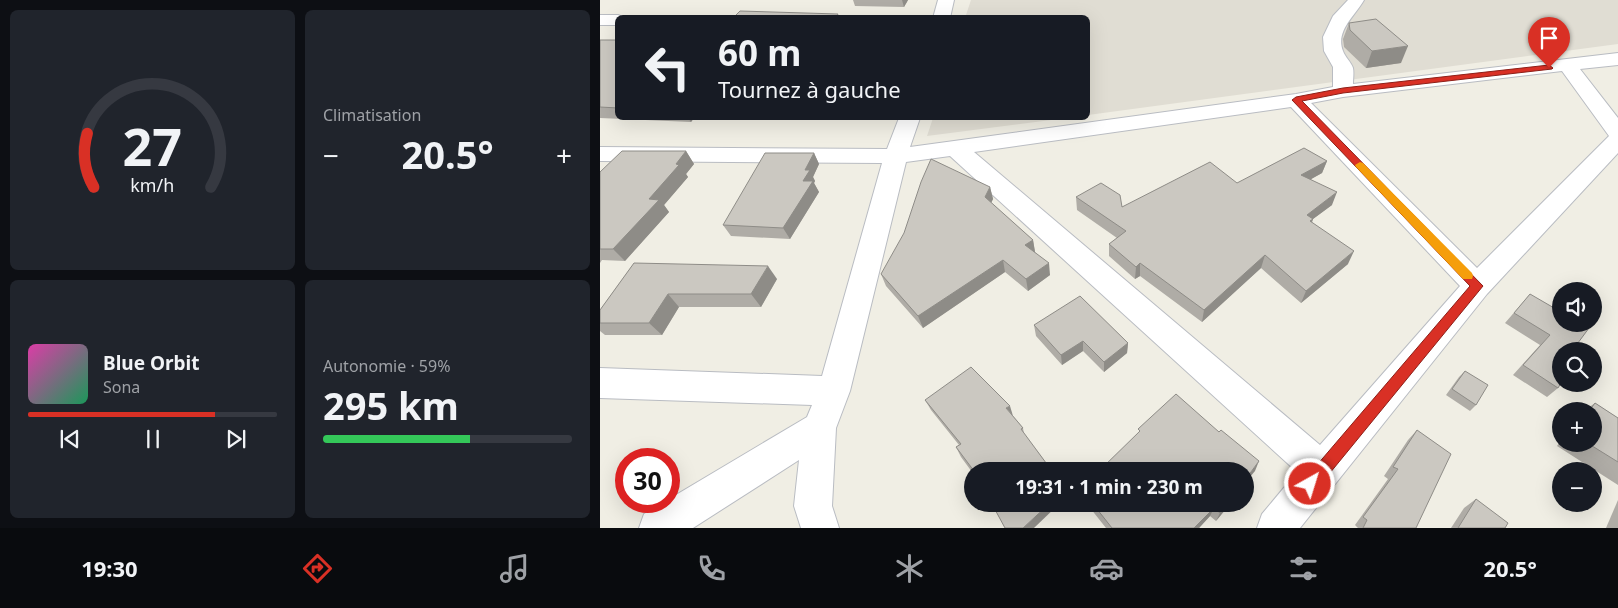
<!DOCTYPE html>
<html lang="fr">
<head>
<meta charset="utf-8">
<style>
  body { margin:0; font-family:"Noto Sans",sans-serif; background:#20242c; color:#f1f3f6; height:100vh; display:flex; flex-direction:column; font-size:19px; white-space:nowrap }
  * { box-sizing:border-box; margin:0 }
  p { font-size:16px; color:#9ea1a6 }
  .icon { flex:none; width:28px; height:28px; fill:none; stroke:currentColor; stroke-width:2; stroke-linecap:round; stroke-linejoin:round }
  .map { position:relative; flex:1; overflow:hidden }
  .side { display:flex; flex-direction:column; gap:10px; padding:10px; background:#0d0f14; width:600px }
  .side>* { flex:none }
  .guide { position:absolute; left:15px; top:15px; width:475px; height:105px; border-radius:8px; box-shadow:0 5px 20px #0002; background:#171b24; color:#f1f3f6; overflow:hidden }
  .fabs { position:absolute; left:952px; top:282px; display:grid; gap:10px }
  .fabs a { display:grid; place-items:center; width:50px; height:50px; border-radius:50%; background:#171b24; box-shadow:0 5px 20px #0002; font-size:25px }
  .speed { position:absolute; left:15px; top:448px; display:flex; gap:10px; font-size:25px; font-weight:700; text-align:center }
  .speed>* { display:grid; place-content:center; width:65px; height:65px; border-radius:50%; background:#171b24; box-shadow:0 5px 20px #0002; line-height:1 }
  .speed .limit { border:8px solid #d22; background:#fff; color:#111 }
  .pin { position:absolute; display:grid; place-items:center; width:42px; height:42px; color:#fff; margin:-51px -21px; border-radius:50% 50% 50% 0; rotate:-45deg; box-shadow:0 0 5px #0007 }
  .pin .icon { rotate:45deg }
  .me { position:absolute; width:55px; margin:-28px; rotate:39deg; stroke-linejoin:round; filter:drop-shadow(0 0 4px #0008) }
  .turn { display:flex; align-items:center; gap:18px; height:105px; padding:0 20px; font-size:22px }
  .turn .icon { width:65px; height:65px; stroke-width:2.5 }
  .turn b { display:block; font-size:35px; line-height:42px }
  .big { font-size:38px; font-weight:700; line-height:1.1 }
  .side .widget { flex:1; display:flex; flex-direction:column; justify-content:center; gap:8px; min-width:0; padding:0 18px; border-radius:8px; background:#20242c }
  .side .dial { align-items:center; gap:0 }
  .dial svg { height:130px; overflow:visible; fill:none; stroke:#363941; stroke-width:7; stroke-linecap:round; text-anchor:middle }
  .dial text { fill:#f1f3f6; stroke:none }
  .song { display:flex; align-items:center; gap:15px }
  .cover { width:60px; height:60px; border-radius:8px; background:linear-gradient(135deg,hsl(320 70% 55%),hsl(150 70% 35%)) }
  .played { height:5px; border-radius:2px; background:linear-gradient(90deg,#d93025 75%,#363941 75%) }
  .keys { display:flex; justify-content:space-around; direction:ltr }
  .heat { display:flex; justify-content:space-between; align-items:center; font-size:28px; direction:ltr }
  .charge { height:8px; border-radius:4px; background:linear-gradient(90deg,#34c759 59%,#363941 0) }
  .side .tiles { flex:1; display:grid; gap:10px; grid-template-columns:repeat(2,1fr) }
  .trip { position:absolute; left:364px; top:462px; width:290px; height:50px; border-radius:25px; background:#171b24; box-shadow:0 5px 20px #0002; font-weight:700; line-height:50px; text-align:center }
  .tabs { display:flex; height:80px; justify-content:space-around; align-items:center; background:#090b0e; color:#9ea1a6 }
  .tabs .icon { width:35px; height:35px }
  .tabs .active { color:#d93025 }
  .tabs b { font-size:22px; color:#f1f3f6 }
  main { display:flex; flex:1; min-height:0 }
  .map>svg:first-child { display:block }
  .education { fill:#e0ddd3 }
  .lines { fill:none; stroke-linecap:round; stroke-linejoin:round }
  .minor-casing { stroke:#b9bcc2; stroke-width:2 }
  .minor { fill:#fff; fill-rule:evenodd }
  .wall { fill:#afaca6 }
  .shaded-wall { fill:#8e8c87 }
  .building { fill:#cbc8c1; stroke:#8e8c87 }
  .route { fill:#d93025; stroke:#8d1f18 }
  .slow { fill:#f59e0b }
</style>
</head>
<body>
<main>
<section class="side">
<div class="tiles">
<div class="widget dial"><svg viewBox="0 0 100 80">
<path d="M14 69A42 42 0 1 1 86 69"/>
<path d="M14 69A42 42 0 0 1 10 36" stroke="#d93025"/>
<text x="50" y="56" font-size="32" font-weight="700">27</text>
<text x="50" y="72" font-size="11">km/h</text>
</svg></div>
<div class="widget"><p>Climatisation</p>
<div class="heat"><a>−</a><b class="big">20.5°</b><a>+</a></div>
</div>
<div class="widget">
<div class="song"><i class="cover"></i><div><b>Blue Orbit</b><p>Sona</p></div></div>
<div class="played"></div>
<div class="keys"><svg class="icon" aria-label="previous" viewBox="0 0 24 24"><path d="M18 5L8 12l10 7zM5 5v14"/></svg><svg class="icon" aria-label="pause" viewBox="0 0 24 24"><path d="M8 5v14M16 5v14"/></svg><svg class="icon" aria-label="next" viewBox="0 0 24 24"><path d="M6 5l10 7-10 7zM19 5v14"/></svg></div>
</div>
<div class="widget"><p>Autonomie · 59%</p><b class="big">295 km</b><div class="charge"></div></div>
</div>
</section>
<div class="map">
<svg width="1018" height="528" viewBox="0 0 1018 528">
  <rect width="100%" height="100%" fill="#f0eee4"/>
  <g class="education">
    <polygon points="371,0 1018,0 1018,44 488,115 488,18 365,18"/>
    <polygon points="333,118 467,118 327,136"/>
  </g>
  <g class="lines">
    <g class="minor-casing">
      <g id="minor">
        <polygon points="338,0 354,0 350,18 333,18"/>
        <path d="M 748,0 L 764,0 C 755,16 735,31 743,51 C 745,57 751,62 753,68 C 754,73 753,79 753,84 L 1018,53 L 1018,65 L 980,69 L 1018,118 L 1018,153 L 887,294 L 700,528 L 657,528 L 662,514 L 697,472 L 350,156 L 306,162 L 250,391 L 236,428 L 232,506 L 239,528 L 201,528 L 194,506 L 199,460 L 93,528 L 39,528 L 44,514 L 207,417 L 212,405 L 0,398 L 0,368 L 222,376 L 282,163 L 0,161 L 0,147 L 287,149 L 299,118 L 320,118 L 310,147 L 696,94 L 733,87 L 733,67 L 724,51 L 723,37 L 733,16 ZM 962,71 L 1009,136 L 877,268 L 711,103 L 743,97 ZM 691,107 L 860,286 L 720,445 L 374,152 Z"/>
        <polygon points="0,15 18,15 25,18 18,18 18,25 0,25"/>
      </g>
    </g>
    <use href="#minor" class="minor"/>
  </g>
  <g class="wall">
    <polygon points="253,0 308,0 304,7 255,6"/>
    <polygon points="749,23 801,63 766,68 744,47 743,39"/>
    <polygon points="0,40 18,40 18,118 94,118 91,122 0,118"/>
    <polygon points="86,151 94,164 86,174 88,177 64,205 69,212 25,261 2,260 0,263 0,172"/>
    <polygon points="214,153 219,164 213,177 215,181 214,183 219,192 190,239 131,236 123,225"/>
    <polygon points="727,161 722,173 711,179 732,205 713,219 712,223 748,264 701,303 661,268 602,322 540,276 535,279 509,256 509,244 517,238 477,210 476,197 522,207 637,183"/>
    <polygon points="390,187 393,199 391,203 433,240 435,252 450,275 428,291 405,272 323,328 286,286 281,274"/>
    <polygon points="34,263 177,279 161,307 79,307 62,335 5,335 0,331 0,310"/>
    <polygon points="930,294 961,351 958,388 947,397 913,375 940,345 905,323"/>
    <polygon points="434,325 528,343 527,353 504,372 483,351 462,365 436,336"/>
    <polygon points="865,371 876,405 870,411 846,395 859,377"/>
    <polygon points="325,400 413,416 423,428 424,434 452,471 372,471 372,472 361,457 356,447 359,445 331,410"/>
    <polygon points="995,403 1018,418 1018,485 957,446 961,440 961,444 994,444 994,411 984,411"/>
    <polygon points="817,430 816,528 758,528 755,525 788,479 784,476 808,440"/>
    <polygon points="876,499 905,528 851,528 864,508"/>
    <polygon points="1018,500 1018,528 1006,528"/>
    <polygon points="487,504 630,504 616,521 610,516 599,528 506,528"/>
  </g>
  <g class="shaded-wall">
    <polygon points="302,0 308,0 304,7"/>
    <polygon points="808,46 801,63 766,68 772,51"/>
    <polygon points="88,118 94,118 91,122"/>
    <polygon points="86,151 94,164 86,174 88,177 64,205 69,212 25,261 13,249 49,199"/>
    <polygon points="214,153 219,164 213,177 215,181 214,183 219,192 190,239 183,228 203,181 205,170"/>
    <polygon points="727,161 722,173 697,187 701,175"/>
    <polygon points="390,187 393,199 388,209 385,197"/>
    <polygon points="737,192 732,205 713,219 708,231 707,215"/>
    <polygon points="433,240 435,252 427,257 425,245"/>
    <polygon points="754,251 748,264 701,303 706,291"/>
    <polygon points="665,255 661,268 602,322 604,310"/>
    <polygon points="403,260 405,272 323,328 318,316"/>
    <polygon points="449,263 450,275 428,291 426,279"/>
    <polygon points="540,263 540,276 535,279 536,267"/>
    <polygon points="168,266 177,279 161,307 151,294"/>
    <polygon points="68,294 79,307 62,335 49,323"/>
    <polygon points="483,341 483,351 462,365 461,355"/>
    <polygon points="528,343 527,353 504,372 504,362"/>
    <polygon points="410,406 413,416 406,408"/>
    <polygon points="659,461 655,471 645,483 645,480"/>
    <polygon points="449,504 459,504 434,528 423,528"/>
    <polygon points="627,504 630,504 616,521 620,513"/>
    <polygon points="614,508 610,516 599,528 594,528"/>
  </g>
  <g class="building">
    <polygon points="140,11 238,14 236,18 133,18"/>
    <polygon points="776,19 808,46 772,51 750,30 749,23"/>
    <polygon points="0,40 18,40 18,58 15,60 18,61 18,108 0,107"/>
    <polygon points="704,148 727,161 701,175 737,192 707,215 713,219 710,221 754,251 706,291 665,255 604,310 540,263 536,267 509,244 526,231 476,197 501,183 520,195 522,207 610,162 637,183"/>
    <polygon points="22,151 86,151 76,164 79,165 49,199 59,200 13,249 0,249 0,172"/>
    <polygon points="165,153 214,153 205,170 210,170 203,181 213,181 183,228 123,225"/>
    <polygon points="331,159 390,187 385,197 433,240 425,245 449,263 426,279 403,260 318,316 281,274 304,233 321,182"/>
    <polygon points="34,263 168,266 151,294 68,294 49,323 0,323 0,310"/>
    <polygon points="930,294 961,312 961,324 981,324 989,328 972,351 961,351 961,383 958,388 923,365 950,335 914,313"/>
    <polygon points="480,296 528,343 504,362 483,341 461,355 434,325"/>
    <polygon points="371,367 410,406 406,408 423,428 421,429 452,471 374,471 356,447 361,444 325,400"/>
    <polygon points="865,371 888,385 876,405 852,389"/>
    <polygon points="576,394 619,432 621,430 659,461 645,480 645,471 499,471 540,431 538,429"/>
    <polygon points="995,403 1018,418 1018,462 989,444 994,444 994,411 989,411"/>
    <polygon points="817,430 851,454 816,528 763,528 767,520 763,517 798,469 793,467"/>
    <polygon points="876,499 908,523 905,528 858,528"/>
    <polygon points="392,504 449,504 423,528 405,528"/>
    <polygon points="493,504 627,504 620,513 614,508 594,528 512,528"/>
  </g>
  <polygon class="route" points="949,65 953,68 952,69 743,93 702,101 883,286 716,490 710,492 705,490 703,484 705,479 870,286 692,100 696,97 743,88"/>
  <polygon class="slow" points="760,162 763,163 872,273 873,276 872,279 863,279 756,167 755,165"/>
</svg>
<div class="fabs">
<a><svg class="icon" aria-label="sound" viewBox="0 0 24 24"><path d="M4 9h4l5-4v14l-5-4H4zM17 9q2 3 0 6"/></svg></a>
<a><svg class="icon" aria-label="search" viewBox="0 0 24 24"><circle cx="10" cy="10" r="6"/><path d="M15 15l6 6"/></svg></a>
<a>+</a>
<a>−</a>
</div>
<div class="speed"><div class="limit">30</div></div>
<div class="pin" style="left:949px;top:68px;background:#d93025"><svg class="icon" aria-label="arrive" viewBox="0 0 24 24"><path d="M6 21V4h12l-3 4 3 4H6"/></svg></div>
<svg class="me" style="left:710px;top:484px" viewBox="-20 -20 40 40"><circle r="17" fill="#d93025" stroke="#fff" stroke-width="3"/><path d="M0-11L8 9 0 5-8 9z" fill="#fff"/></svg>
<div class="trip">19:31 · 1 min · 230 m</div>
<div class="guide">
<div class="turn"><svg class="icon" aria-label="left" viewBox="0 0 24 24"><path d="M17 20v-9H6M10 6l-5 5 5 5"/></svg><div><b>60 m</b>Tournez à gauche</div></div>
</div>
</div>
</main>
<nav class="tabs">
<b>19:30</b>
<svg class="icon active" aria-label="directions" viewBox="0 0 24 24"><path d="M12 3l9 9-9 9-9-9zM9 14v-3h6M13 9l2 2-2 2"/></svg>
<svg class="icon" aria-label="music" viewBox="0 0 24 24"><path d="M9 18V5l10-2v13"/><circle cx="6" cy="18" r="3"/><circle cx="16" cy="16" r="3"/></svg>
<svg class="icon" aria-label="phone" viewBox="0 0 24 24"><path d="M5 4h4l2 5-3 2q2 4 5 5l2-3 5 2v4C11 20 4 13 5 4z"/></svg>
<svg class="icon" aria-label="climate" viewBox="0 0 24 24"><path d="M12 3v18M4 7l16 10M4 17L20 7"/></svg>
<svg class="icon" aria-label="car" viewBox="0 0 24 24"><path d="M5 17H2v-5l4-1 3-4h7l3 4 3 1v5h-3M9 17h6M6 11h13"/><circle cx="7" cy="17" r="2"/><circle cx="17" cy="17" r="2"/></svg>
<svg class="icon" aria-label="filters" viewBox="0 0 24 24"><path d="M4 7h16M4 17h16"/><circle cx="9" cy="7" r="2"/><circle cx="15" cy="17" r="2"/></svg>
<b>20.5°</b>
</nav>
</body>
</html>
